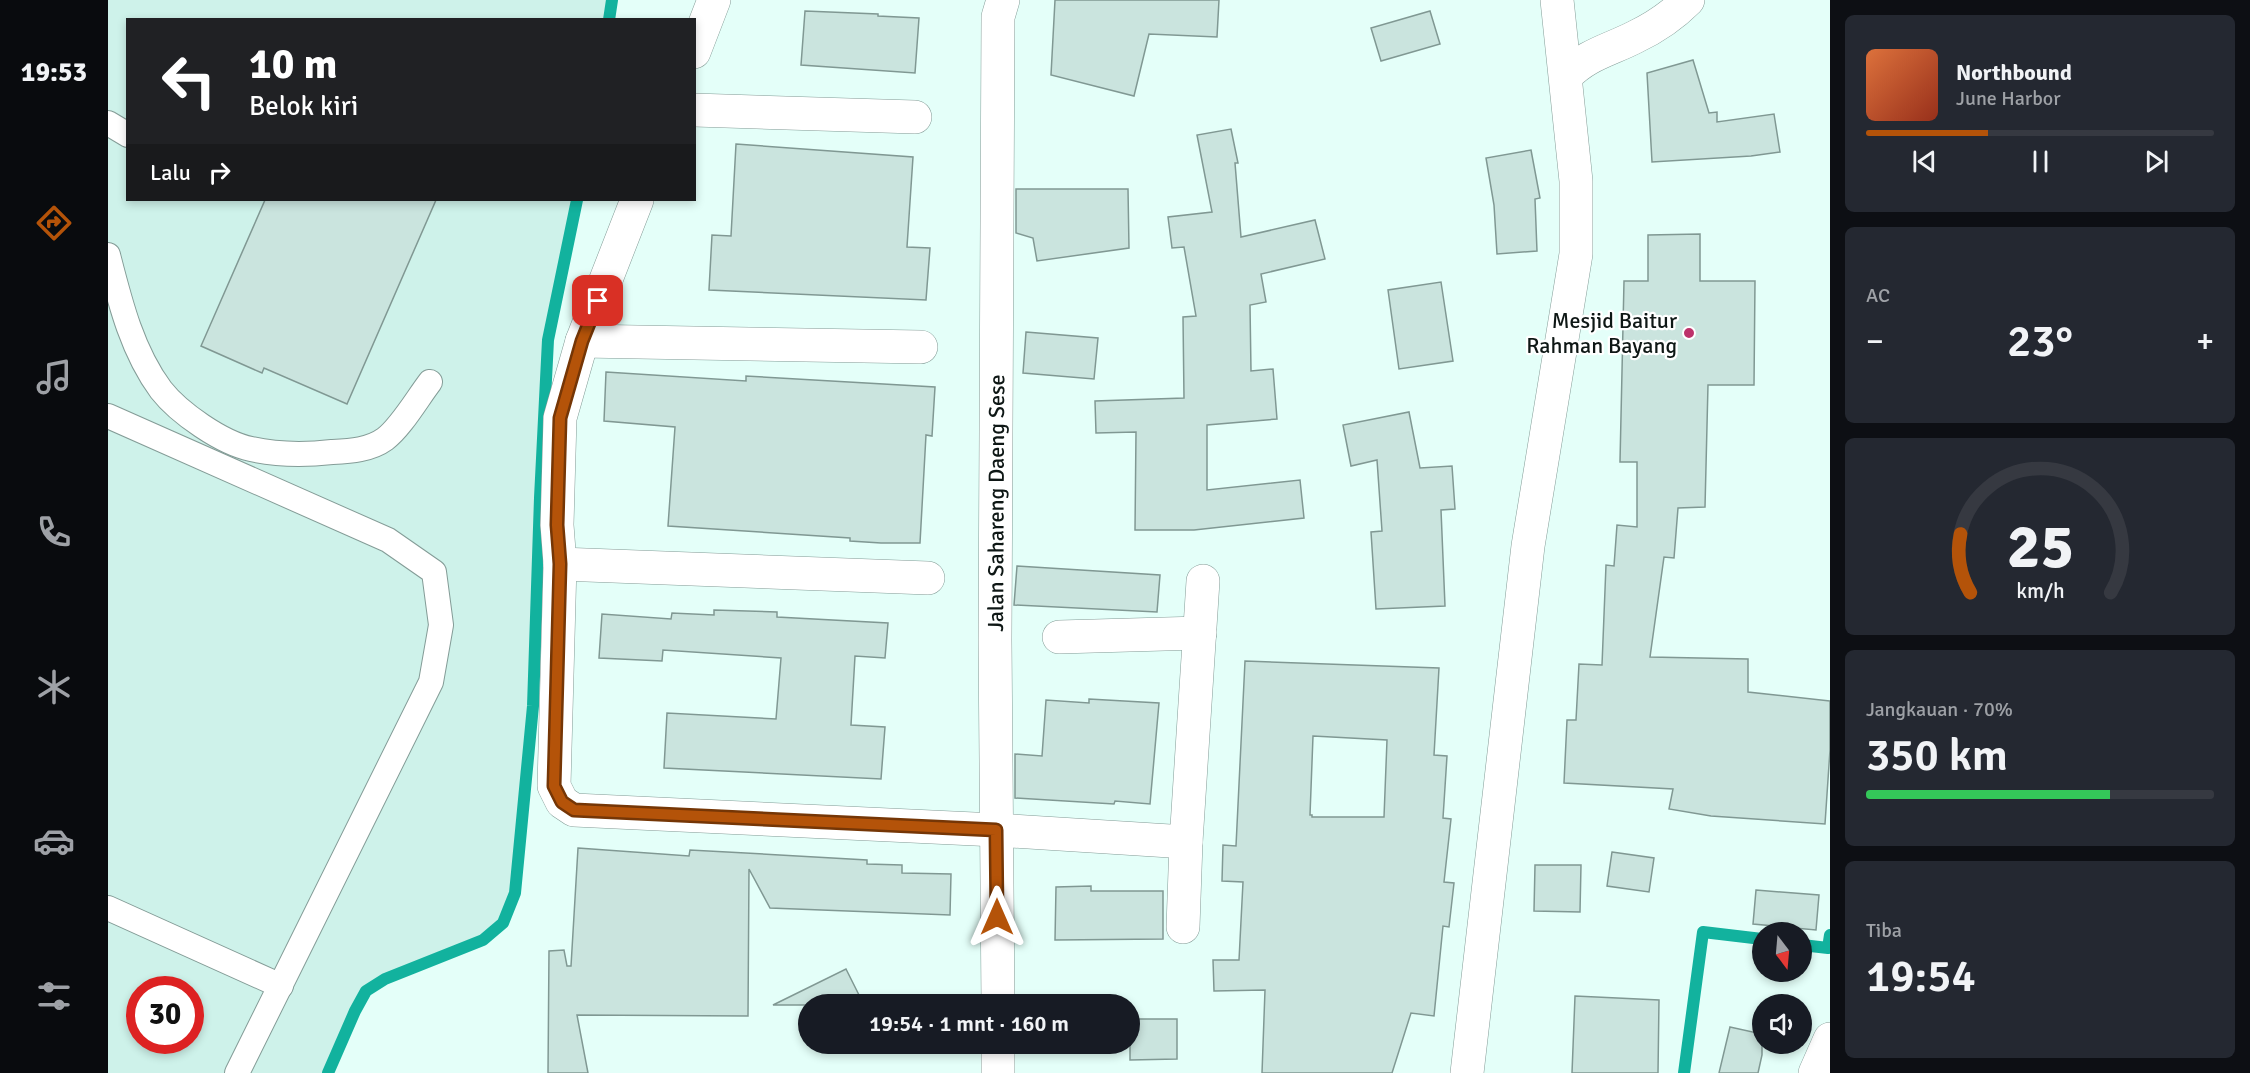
<!DOCTYPE html>
<html lang="id">
<head>
<meta charset="utf-8">
<style>
  body { margin:0; font-family:Signika,sans-serif; background:#242831; color:#f1f3f6; height:100vh; display:flex; flex-direction:column; font-size:22px; white-space:nowrap }
  * { box-sizing:border-box; margin:0 }
  p { font-size:20px; color:#9ea1a6 }
  .icon { flex:none; width:33px; height:33px; fill:none; stroke:currentColor; stroke-width:2; stroke-linecap:round; stroke-linejoin:round }
  .map { position:relative; flex:1; overflow:hidden }
  .sheet { display:flex; flex-direction:column; gap:15px; padding:15px; background:#0d0f14; width:420px }
  .sheet>* { flex:none }
  .hud { position:absolute; left:18px; top:18px; width:570px; height:183px; border-radius:0px; box-shadow:0 3px 9px #0003; background:#202124; color:#fff; overflow:hidden }
  .needle { width:39px; rotate:164deg }
  .buttons { position:absolute; left:1644px; top:922px; display:grid; gap:12px }
  .buttons a { display:grid; place-items:center; width:60px; height:60px; border-radius:50%; background:#171b24; box-shadow:0 3px 9px #0003; font-size:30px }
  .speed { position:absolute; left:18px; top:976px; display:flex; gap:12px; font-size:30px; font-weight:700; text-align:center }
  .speed>* { display:grid; place-content:center; width:78px; height:78px; border-radius:50%; background:#171b24; box-shadow:0 3px 9px #0003; line-height:1 }
  .speed .limit { border:9px solid #d22; background:#fff; color:#111 }
  .pin { position:absolute; display:grid; place-items:center; width:51px; height:51px; color:#fff; margin:-26px; border-radius:12px; box-shadow:0 3px 9px #0006 }
  .me { position:absolute; width:66px; margin:-33px; rotate:0deg; stroke-linejoin:round; filter:drop-shadow(0 0 4px #0008) }
  .turn { display:flex; align-items:center; gap:21px; height:126px; padding:0 24px; font-size:27px }
  .turn .icon { width:78px; height:78px; stroke-width:2.5 }
  .turn b { display:block; font-size:42px; line-height:51px }
  .then { display:flex; align-items:center; height:57px; padding:0 24px; background:#0003; gap:12px; font-size:22px }
  .big { font-size:45px; font-weight:600; line-height:1.1 }
  .sheet .tile { flex:1; display:flex; flex-direction:column; justify-content:center; gap:9px; min-width:0; padding:0 21px; border-radius:9px; background:#242831 }
  .sheet .dial { align-items:center; gap:0 }
  .dial svg { height:156px; overflow:visible; fill:none; stroke:#363941; stroke-width:7; stroke-linecap:round; text-anchor:middle }
  .dial text { fill:#f1f3f6; stroke:none }
  .song { display:flex; align-items:center; gap:18px }
  .cover { width:72px; height:72px; border-radius:9px; background:linear-gradient(135deg,hsl(20 70% 55%),hsl(10 70% 35%)) }
  .played { height:6px; border-radius:3px; background:linear-gradient(90deg,#b45309 35%,#363941 35%) }
  .keys { display:flex; justify-content:space-around; direction:ltr }
  .heat { display:flex; justify-content:space-between; align-items:center; font-size:33px; direction:ltr }
  .charge { height:9px; border-radius:4px; background:linear-gradient(90deg,#34c759 70%,#363941 0) }
  .trip { position:absolute; left:690px; top:994px; width:342px; height:60px; border-radius:30px; background:#171b24; box-shadow:0 3px 9px #0003; font-weight:600; line-height:60px; text-align:center }
  main { display:flex; flex:1; min-height:0 }
  .tabs { display:flex; flex-direction:column; width:108px; justify-content:space-around; align-items:center; background:#090b0e; color:#9ea1a6 }
  .tabs .icon { width:42px; height:42px }
  .tabs .active { color:#b45309 }
  .tabs b { font-size:27px; color:#f1f3f6 }
  .map>svg:first-child { display:block }
  .built { fill:#cef2ea; fill-rule:evenodd }
  .lines { fill:none; stroke-linecap:round; stroke-linejoin:round }
  .stream { stroke:#12b29e; stroke-width:12 }
  .building { fill:#cae4de; stroke:#809893; stroke-width:1.5; fill-rule:evenodd }
  .service-casing { stroke:#849c97; stroke-width:26 }
  .minor-casing { stroke:#849c97; stroke-width:34 }
  .service { stroke:#fff; stroke-width:24 }
  .minor { stroke:#fff; stroke-width:33 }
  .route-casing { stroke:#753606; stroke-width:15 }
  .route { stroke:#b45309; stroke-width:10 }
  .poi-dot { fill:#bd326b; stroke:#fff; stroke-width:2 }
  .labels { text-anchor:middle; stroke-width:4.5; stroke-linejoin:round; paint-order:stroke }
  .poi-label { font-size:22px; fill:#0e1715; stroke:#fff; text-anchor:end }
  .street-label { font-size:22px; fill:#0e1715; stroke:#fff }
</style>
</head>
<body>
<main>
<nav class="tabs">
<b>19:53</b>
<svg class="icon active" aria-label="directions" viewBox="0 0 24 24"><path d="M12 3l9 9-9 9-9-9zM9 14v-3h6M13 9l2 2-2 2"/></svg>
<svg class="icon" aria-label="music" viewBox="0 0 24 24"><path d="M9 18V5l10-2v13"/><circle cx="6" cy="18" r="3"/><circle cx="16" cy="16" r="3"/></svg>
<svg class="icon" aria-label="phone" viewBox="0 0 24 24"><path d="M5 4h4l2 5-3 2q2 4 5 5l2-3 5 2v4C11 20 4 13 5 4z"/></svg>
<svg class="icon" aria-label="climate" viewBox="0 0 24 24"><path d="M12 3v18M4 7l16 10M4 17L20 7"/></svg>
<svg class="icon" aria-label="car" viewBox="0 0 24 24"><path d="M5 17H2v-5l4-1 3-4h7l3 4 3 1v5h-3M9 17h6M6 11h13"/><circle cx="7" cy="17" r="2"/><circle cx="17" cy="17" r="2"/></svg>
<svg class="icon" aria-label="filters" viewBox="0 0 24 24"><path d="M4 7h16M4 17h16"/><circle cx="9" cy="7" r="2"/><circle cx="15" cy="17" r="2"/></svg>
</nav>
<div class="map">
<svg width="1722" height="1073" viewBox="0 0 1722 1073">
  <rect width="100%" height="100%" fill="#e4fff9"/>
  <path class="built" d="M 0,0 L 504,0 L 501,20 L 20,20 L 20,200 L 469,200 L 440,340 L 432,498 L 425,706 L 407,893 L 395,923 L 375,940 L 277,979 L 258,991 L 247,1011 L 220,1073 L 0,1073 ZM 32,990 L 82,990 L 82,1041 L 32,1041 Z"/>
  <g class="lines">
    <g class="stream">
      <polyline points="501,20 504,0"/>
      <polyline points="1694,945 1720,948 1722,935"/>
      <polyline points="220,1073 247,1011 258,991 277,979 375,940 395,923 407,893 425,706 432,498 440,340 469,200"/>
      <polyline points="1576,1073 1595,932 1654,939"/>
    </g>
  </g>
  <g class="building">
    <polygon points="947,0 1111,0 1109,37 1041,34 1026,96 943,75"/>
    <polygon points="697,11 770,14 770,16 811,18 807,73 693,65"/>
    <polygon points="1322,11 1332,44 1273,61 1263,28"/>
    <polygon points="1585,60 1601,113 1609,112 1609,122 1666,114 1672,152 1643,156 1544,162 1539,73"/>
    <polygon points="1123,129 1130,163 1127,163 1133,237 1207,220 1217,259 1153,274 1158,302 1142,305 1143,371 1165,369 1169,419 1099,425 1099,490 1192,480 1196,518 1086,530 1027,530 1028,432 988,433 987,401 1076,398 1075,317 1088,316 1076,247 1064,248 1060,217 1104,212 1089,135"/>
    <polygon points="628,144 805,157 799,247 822,248 818,300 601,290 604,235 623,236"/>
    <polygon points="1423,150 1432,198 1427,199 1429,251 1389,254 1386,205 1378,158"/>
    <polygon points="908,189 1020,189 1021,248 929,261 925,238 908,233"/>
    <polygon points="157,200 328,200 239,404 156,368 154,373 93,346"/>
    <polygon points="1592,234 1592,281 1647,281 1646,385 1600,385 1597,507 1570,508 1566,558 1556,557 1542,657 1640,659 1640,692 1722,701 1722,750 1717,824 1603,816 1561,809 1565,789 1456,783 1459,720 1468,720 1471,664 1494,665 1498,565 1506,566 1509,525 1529,527 1529,462 1512,462 1516,281 1540,281 1540,235"/>
    <polygon points="1333,282 1345,361 1291,369 1280,290"/>
    <polygon points="918,332 990,338 986,379 915,373"/>
    <polygon points="498,372 638,381 638,376 827,387 824,436 818,435 812,543 773,543 742,541 742,538 560,526 567,427 496,421"/>
    <polygon points="1301,412 1312,468 1344,466 1347,509 1333,510 1337,606 1268,609 1263,532 1274,531 1269,460 1243,466 1235,425"/>
    <polygon points="909,566 1052,575 1049,612 906,605"/>
    <polygon points="606,610 669,612 669,617 780,623 777,658 747,656 743,725 777,727 773,779 556,768 559,713 668,719 673,658 555,650 554,661 491,658 494,614 563,619 564,613 606,615"/>
    <path d="M 1137,661 L 1331,668 L 1326,755 L 1339,756 L 1335,818 L 1343,819 L 1336,882 L 1346,883 L 1341,927 L 1335,926 L 1326,1016 L 1303,1013 L 1284,1073 L 1154,1073 L 1157,990 L 1106,991 L 1105,960 L 1131,960 L 1135,882 L 1114,881 L 1115,845 L 1128,846 ZM 1205,736 L 1279,740 L 1276,817 L 1204,817 L 1204,815 L 1202,815 Z"/>
    <polygon points="981,699 1051,703 1042,804 1007,801 1006,804 907,798 907,754 934,756 938,700 981,703"/>
    <polygon points="470,848 581,856 582,850 619,852 759,860 759,864 794,865 794,873 843,874 842,915 662,908 641,869 640,1016 469,1015 480,1073 440,1073 441,951 456,950 459,966 463,966"/>
    <polygon points="1504,852 1546,858 1541,892 1499,886"/>
    <polygon points="1427,865 1473,865 1472,912 1426,911"/>
    <polygon points="983,886 983,891 1055,891 1055,939 947,940 948,887"/>
    <polygon points="1648,890 1711,895 1708,930 1645,924"/>
    <polygon points="738,969 756,1005 665,1005"/>
    <polygon points="1467,996 1551,1000 1550,1073 1464,1073"/>
    <polygon points="1022,1019 1069,1019 1069,1059 1022,1060"/>
    <polygon points="1622,1027 1654,1034 1654,1055 1650,1073 1611,1073"/>
  </g>
  <g class="lines">
    <g class="service-casing">
      <g id="service">
        <polyline points="0,123 20,135"/>
        <path d="M 0,255 C 12,302 24,351 53,390 C 71,413 114,443 143,449 C 170,455 197,455 224,452 C 242,451 262,450 277,439 C 293,427 309,399 322,382"/>
        <polyline points="0,416 280,540 326,572 333,625 323,682 129,1073"/>
        <polyline points="0,908 173,986"/>
      </g>
    </g>
    <g class="minor-casing">
      <g id="minor">
        <polyline points="586,52 606,0"/>
        <path d="M 1458,76 C 1479,54 1502,50 1527,37 C 1546,28 1565,15 1580,0"/>
        <polyline points="586,110 807,117"/>
        <polyline points="529,200 474,341 452,418 449,525 452,564 446,786 454,802 466,810 888,830 1078,842"/>
        <polyline points="474,341 813,347"/>
        <polyline points="452,564 820,578"/>
        <polyline points="951,637 1092,633"/>
        <polyline points="1075,927 1078,842 1095,581"/>
        <path id="s1" d="M 890,1005 L 887,640 L 890,17 L 895,0"/>
        <polyline points="890,1044 890,1073"/>
        <polyline points="1359,1073 1420,546 1468,254 1468,181 1449,0"/>
        <polyline points="1707,1073 1722,1039"/>
      </g>
    </g>
    <use href="#service" class="service"/>
    <use href="#minor" class="minor"/>
  </g>
  <g class="lines">
    <g class="route-casing">
      <polyline id="route" points="490,301 474,341 452,418 449,525 452,564 446,786 454,802 466,810 888,830 889,917"/>
    </g>
    <use href="#route" class="route"/>
  </g>
  <circle class="poi-dot" cx="1581" cy="333" r="6"/>
  <g class="labels">
    <g class="poi-label">
      <text x="1569" y="328">Mesjid Baitur<tspan x="1569" dy="25">Rahman Bayang</tspan></text>
    </g>
    <g class="street-label">
      <text dy="8" stroke="none"><textPath href="#s1" startOffset="502">Jalan Sahareng Daeng Sese</textPath></text>
    </g>
  </g>
</svg>
<div class="buttons">
<a><svg class="needle" viewBox="-14 -14 28 28"><path d="M0-13l5 13h-10z" fill="#e53935"/><path d="M0 13l5-13h-10z" fill="#9ea1a6"/></svg></a>
<a><svg class="icon" aria-label="sound" viewBox="0 0 24 24"><path d="M4 9h4l5-4v14l-5-4H4zM17 9q2 3 0 6"/></svg></a>
</div>
<div class="speed"><div class="limit">30</div></div>
<div class="pin" style="left:490px;top:301px;background:#d93025"><svg class="icon" aria-label="arrive" viewBox="0 0 24 24"><path d="M6 21V4h12l-3 4 3 4H6"/></svg></div>
<svg class="me" style="left:889px;top:917px" viewBox="-20 -20 40 40"><path d="M0-17L14 15 0 8-14 15z" fill="#b45309" stroke="#fff" stroke-width="4"/></svg>
<div class="trip">19:54 · 1 mnt · 160 m</div>
<div class="hud">
<div class="turn"><svg class="icon" aria-label="left" viewBox="0 0 24 24"><path d="M17 20v-9H6M10 6l-5 5 5 5"/></svg><div><b>10 m</b>Belok kiri</div></div>
<div class="then">Lalu<svg class="icon" aria-label="right" viewBox="0 0 24 24"><path d="M7 20v-9h11M14 6l5 5-5 5"/></svg></div>
</div>
</div>
<section class="sheet">
<div class="tile">
<div class="song"><i class="cover"></i><div><b>Northbound</b><p>June Harbor</p></div></div>
<div class="played"></div>
<div class="keys"><svg class="icon" aria-label="previous" viewBox="0 0 24 24"><path d="M18 5L8 12l10 7zM5 5v14"/></svg><svg class="icon" aria-label="pause" viewBox="0 0 24 24"><path d="M8 5v14M16 5v14"/></svg><svg class="icon" aria-label="next" viewBox="0 0 24 24"><path d="M6 5l10 7-10 7zM19 5v14"/></svg></div>
</div>
<div class="tile"><p>AC</p>
<div class="heat"><a>−</a><b class="big">23°</b><a>+</a></div>
</div>
<div class="tile dial"><svg viewBox="0 0 100 80">
<path d="M14 69A42 42 0 1 1 86 69"/>
<path d="M14 69A42 42 0 0 1 9 39" stroke="#b45309"/>
<text x="50" y="56" font-size="32" font-weight="700">25</text>
<text x="50" y="72" font-size="11">km/h</text>
</svg></div>
<div class="tile"><p>Jangkauan · 70%</p><b class="big">350 km</b><div class="charge"></div></div>
<div class="tile"><p>Tiba</p><b class="big">19:54</b></div>
</section>
</main>
</body>
</html>
